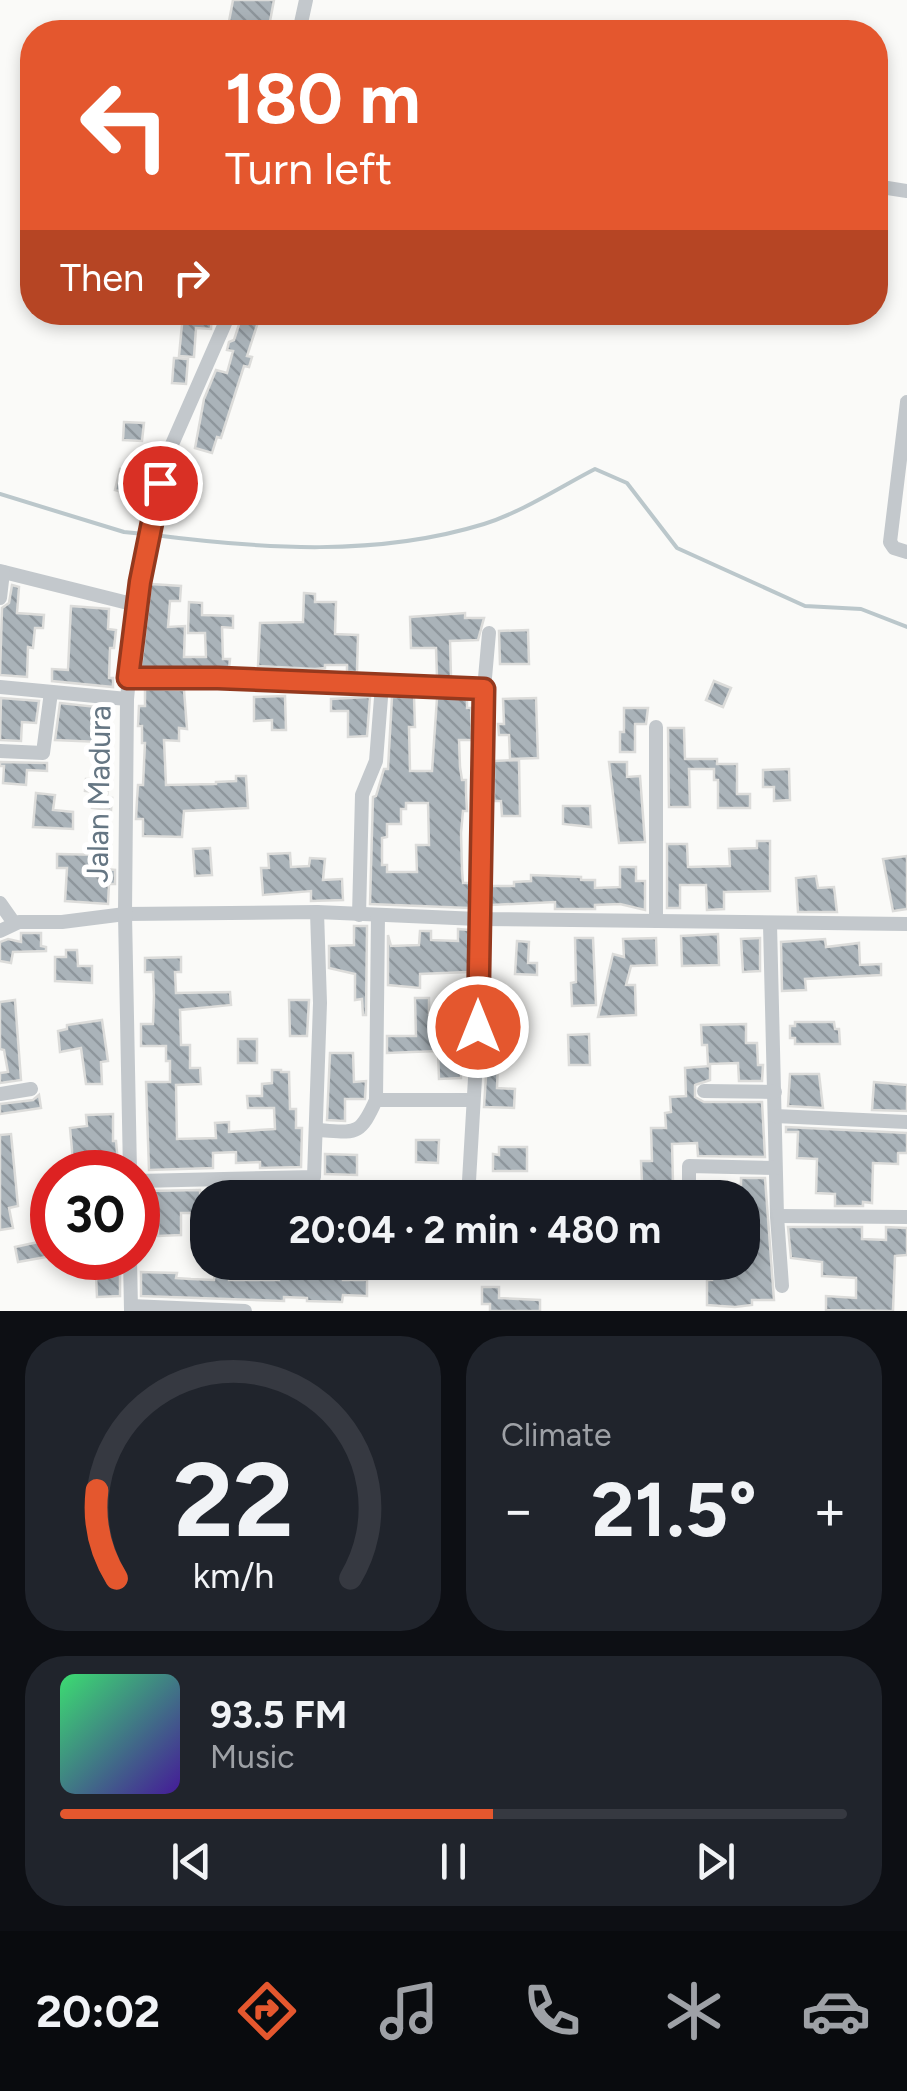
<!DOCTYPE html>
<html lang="en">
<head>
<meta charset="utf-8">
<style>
  body { margin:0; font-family:Figtree,sans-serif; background:#20242c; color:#f1f3f6; height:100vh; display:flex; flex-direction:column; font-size:38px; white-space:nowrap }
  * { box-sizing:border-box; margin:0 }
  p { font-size:32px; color:#9ea1a6 }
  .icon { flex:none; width:55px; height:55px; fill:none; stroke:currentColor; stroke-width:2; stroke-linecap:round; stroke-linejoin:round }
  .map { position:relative; height:1311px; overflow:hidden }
  .side { display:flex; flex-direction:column; gap:25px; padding:25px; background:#0d0f14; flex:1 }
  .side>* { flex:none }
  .banner { position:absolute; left:20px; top:20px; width:868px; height:305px; border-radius:40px; box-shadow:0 5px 15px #0003; background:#e4572e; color:#fff; overflow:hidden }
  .speed { position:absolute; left:30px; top:1150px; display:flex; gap:20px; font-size:50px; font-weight:700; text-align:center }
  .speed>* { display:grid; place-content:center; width:130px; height:130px; border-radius:50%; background:#171b24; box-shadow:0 5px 15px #0003; line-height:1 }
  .speed .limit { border:15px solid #d22; background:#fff; color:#111 }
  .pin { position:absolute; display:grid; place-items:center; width:85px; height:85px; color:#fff; margin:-42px; border:5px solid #fff; border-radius:50%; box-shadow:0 2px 10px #0007 }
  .me { position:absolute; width:110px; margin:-55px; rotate:0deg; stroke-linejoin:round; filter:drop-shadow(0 0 8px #0008) }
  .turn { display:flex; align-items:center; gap:35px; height:210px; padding:0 40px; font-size:45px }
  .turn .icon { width:130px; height:130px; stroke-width:2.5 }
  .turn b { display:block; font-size:70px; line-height:85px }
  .then { display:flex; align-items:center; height:95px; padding:0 40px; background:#0003; gap:20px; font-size:38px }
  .big { font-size:75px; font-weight:700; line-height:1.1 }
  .side .tile { flex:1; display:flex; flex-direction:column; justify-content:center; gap:15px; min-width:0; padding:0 35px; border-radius:40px; background:#20242c }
  .side .dial { align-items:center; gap:0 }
  .dial svg { height:260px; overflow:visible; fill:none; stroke:#363941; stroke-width:7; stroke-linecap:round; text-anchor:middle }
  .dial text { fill:#f1f3f6; stroke:none }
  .song { display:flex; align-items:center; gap:30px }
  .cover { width:120px; height:120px; border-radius:15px; background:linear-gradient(135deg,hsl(140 70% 55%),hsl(260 70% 35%)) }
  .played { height:10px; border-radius:5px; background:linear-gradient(90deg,#e4572e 55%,#363941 55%) }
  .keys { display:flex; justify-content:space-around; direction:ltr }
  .heat { display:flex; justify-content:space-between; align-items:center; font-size:55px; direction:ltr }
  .side .tiles { flex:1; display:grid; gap:25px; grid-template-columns:1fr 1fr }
  .tile:last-child { grid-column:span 2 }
  .trip { position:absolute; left:190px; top:1180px; width:570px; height:100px; border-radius:40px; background:#171b24; box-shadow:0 5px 15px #0003; font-weight:700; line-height:100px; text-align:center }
  .tab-bar { display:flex; height:160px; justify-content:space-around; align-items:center; background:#090b0e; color:#9ea1a6 }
  .tab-bar .icon { width:70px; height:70px }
  .tab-bar .active { color:#e4572e }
  .tab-bar b { font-size:45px; color:#f1f3f6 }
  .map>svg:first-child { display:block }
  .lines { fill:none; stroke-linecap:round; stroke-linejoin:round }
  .stream { stroke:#bbc7cb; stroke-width:4 }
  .building { fill:url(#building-back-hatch); stroke:#dcdcda; stroke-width:2.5; fill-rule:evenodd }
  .street { stroke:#c3c8cc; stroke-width:14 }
  .route-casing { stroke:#94391e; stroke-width:25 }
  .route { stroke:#e4572e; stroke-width:18 }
  .labels { text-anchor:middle; stroke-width:10; stroke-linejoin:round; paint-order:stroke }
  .street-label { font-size:30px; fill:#657683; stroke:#fff }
</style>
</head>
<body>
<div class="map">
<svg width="907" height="1311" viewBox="0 0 907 1311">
  <defs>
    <pattern id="building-back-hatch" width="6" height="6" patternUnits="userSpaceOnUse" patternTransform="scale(2.5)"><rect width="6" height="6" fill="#aab3b9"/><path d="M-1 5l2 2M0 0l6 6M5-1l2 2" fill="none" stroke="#8e969c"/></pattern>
  </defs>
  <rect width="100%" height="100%" fill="#fafaf8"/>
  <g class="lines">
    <g class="stream">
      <polyline points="0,494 124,532 144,534"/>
      <path d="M 154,535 C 263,549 377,557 484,524 C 522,512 560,487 595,469 L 627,483 L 677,548 L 805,606 L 861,609 L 907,627"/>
    </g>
  </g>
  <g class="building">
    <polygon points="233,0 274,0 268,32 227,32"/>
    <polygon points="212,312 211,329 196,328 194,357 179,356 183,314"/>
    <polygon points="243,312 259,312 260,316 247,356 252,357 249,367 244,366 221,438 217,437 212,453 195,448 204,399 216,370 227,373 233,351 227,350 229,342 234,340"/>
    <polygon points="174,358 188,359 186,384 172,383"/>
    <polygon points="124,422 144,423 142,441 123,440"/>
    <polygon points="120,469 139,474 135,495 115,490"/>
    <polygon points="151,584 181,586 180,601 170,601 168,627 185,626 184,657 206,657 205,633 188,633 189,602 202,603 202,615 233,616 233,628 222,627 223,659 230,659 229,669 141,668"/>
    <polygon points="12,585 19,587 17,613 44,615 43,628 35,628 33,648 28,647 27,677 0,675 2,608 9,603"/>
    <polygon points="304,593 315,594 315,602 336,602 335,634 358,635 357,672 347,672 347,665 325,665 325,668 315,669 258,666 260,623 303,622"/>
    <polygon points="71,606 109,609 108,629 116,630 114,648 110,648 109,678 113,678 113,687 52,681 52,669 68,670"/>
    <polygon points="465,613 465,618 484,618 478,640 450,641 451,677 437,677 436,648 411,648 410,617"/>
    <polygon points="528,630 529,664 500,664 499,631"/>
    <polygon points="714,681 731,688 723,707 706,700"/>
    <polygon points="145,689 184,690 187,729 179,728 179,741 164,740 166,785 216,784 216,782 236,781 236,776 246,776 248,808 184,811 182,837 143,836 143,819 136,819 137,800 138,785 143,785 145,743 142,743 142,726 138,726 139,706 145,706"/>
    <polygon points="285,696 286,730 272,730 272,720 254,721 254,697"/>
    <polygon points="367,697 370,697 367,736 348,737 348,711 331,711 331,699"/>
    <path d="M 392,697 L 414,697 L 415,727 L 409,727 L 410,771 L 432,771 L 437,698 L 467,699 L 467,708 L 471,708 L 472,740 L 459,740 L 460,767 L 462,780 L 466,780 L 466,793 L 467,811 L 463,811 L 461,833 L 462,870 L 463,883 L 470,883 L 469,908 L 370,904 L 373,797 L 376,796 L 384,769 L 388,769 ZM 406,803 L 428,803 L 429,845 L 416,845 L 417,872 L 387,872 L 387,865 L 382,865 L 382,838 L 387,837 L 387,824 L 401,824 L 401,809 L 406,809 Z"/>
    <polygon points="1,698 39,701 36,723 22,722 21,741 0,740"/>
    <polygon points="536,698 538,758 510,759 509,735 499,735 498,724 504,724 503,699"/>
    <polygon points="60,703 106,708 101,742 55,740"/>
    <polygon points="624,708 648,708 646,724 635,724 635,752 620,752 620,732 624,732"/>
    <polygon points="668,728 684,728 685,759 717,759 717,764 737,764 737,794 750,794 750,808 718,808 718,780 714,780 714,769 689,769 690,807 669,807"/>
    <polygon points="519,760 520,816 502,816 501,801 494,801 494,761"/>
    <polygon points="0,762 47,763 47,771 27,770 26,785 3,783 4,766 0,766"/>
    <polygon points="609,762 627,762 627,777 640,776 645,842 619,843"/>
    <polygon points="789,769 790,800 774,801 774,787 763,787 763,770"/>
    <polygon points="86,779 108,780 107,798 112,798 111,810 92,808 93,792 85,791"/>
    <polygon points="36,793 55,795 53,810 73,812 73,829 33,827"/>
    <polygon points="563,806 590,806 591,827 563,824"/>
    <polygon points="757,841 770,841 770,891 724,892 724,909 707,910 706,885 680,885 680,908 667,908 667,844 687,844 688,867 730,866 729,849 757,848"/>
    <polygon points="210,848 212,875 195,876 193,849"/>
    <polygon points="290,853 291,867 309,866 310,858 325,859 323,880 342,879 343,900 311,901 311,891 263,895 261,868 269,868 268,854"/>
    <polygon points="57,854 106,855 105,869 115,870 115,884 109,884 108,904 65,901 67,868 57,868"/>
    <polygon points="907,856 907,909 893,911 883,859"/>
    <polygon points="620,867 636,867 636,881 645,881 645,910 620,904 595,905 595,909 555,909 555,902 491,905 491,886 514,886 514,882 531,881 531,875 581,877 581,880 595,880 595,888 620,887"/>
    <polygon points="816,876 818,888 834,887 837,912 798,912 796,878"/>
    <polygon points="354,926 367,926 366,1015 363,1015 362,999 355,1000 355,974 329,968 329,946 354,945"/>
    <polygon points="458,929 469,930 468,972 420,974 420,988 388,985 388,935 391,946 419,945 420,931 431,931 431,940 458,941"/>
    <polygon points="21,933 41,933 41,946 46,947 46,951 13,952 11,963 0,961 0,942 8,939 21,942"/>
    <polygon points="718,934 719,965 682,966 681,936"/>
    <polygon points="575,938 593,938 596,1005 572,1006 571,983 576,982"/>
    <polygon points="656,938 657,965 631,966 626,985 635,985 636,1015 598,1017 613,954 624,957 623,939"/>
    <polygon points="760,938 760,971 743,972 741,939"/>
    <polygon points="825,939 826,947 859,943 860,965 881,964 881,975 805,979 806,990 782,991 781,942"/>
    <polygon points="517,941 529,942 528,963 537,963 537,975 515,974"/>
    <polygon points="66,950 77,950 78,966 92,966 92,983 55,981 55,957 66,957"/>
    <polygon points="181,957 181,972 175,972 176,993 230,992 231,1005 180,1010 181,1045 190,1045 190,1068 200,1068 201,1084 176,1085 177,1139 216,1138 215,1123 229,1122 229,1132 275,1129 274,1108 248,1108 247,1096 262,1096 262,1084 272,1083 272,1070 281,1070 281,1072 289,1072 290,1109 296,1109 296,1128 302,1128 301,1167 260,1168 260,1162 236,1163 236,1152 213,1153 213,1168 149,1170 146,1082 170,1082 170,1061 166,1061 166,1046 141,1046 141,1024 153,1024 154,996 153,972 145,972 145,958"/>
    <polygon points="415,998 429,998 429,1014 457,1013 457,1030 448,1030 449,1055 455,1055 455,1066 461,1066 461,1078 439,1079 438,1051 387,1053 387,1036 416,1036"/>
    <polygon points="15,1000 21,1080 0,1083 0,1073 8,1072 4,1050 0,1049 0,1002"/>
    <polygon points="289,1000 309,1000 307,1036 290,1036"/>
    <polygon points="102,1020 108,1061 101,1062 102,1084 86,1084 81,1048 60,1052 58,1031 67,1029 67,1025"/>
    <polygon points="795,1022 834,1022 835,1029 839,1029 840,1044 795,1044 795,1038 790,1038 790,1026 795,1026"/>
    <polygon points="746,1024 746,1043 757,1043 758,1065 763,1065 762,1081 739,1081 738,1063 708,1064 707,1045 702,1045 701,1025"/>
    <polygon points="589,1034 590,1065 569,1065 568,1035"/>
    <rect x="238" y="1039" width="19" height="24"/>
    <polygon points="330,1053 353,1053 354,1082 366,1081 365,1099 345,1099 345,1121 327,1120"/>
    <polygon points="487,1060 498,1061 497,1088 515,1089 514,1108 484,1107"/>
    <polygon points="710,1066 710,1080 695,1085 695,1097 704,1102 762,1102 765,1157 698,1156 697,1143 672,1144 673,1183 642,1183 641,1161 652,1161 651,1128 666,1128 665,1113 671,1112 670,1097 686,1096 685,1068"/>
    <polygon points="790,1074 819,1074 823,1108 788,1106"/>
    <polygon points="874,1082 907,1085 907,1111 872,1110"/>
    <polygon points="39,1095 41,1108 0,1114 0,1104 33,1100"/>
    <polygon points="113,1114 113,1141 116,1141 118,1163 107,1164 108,1170 74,1172 70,1128 87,1126 86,1115"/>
    <polygon points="786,1127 907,1133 907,1153 898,1153 898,1164 873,1163 872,1203 863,1202 863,1206 835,1206 835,1194 816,1193 817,1159 797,1158 798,1132 786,1132"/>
    <polygon points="11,1134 18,1206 9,1208 13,1228 0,1230 0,1135"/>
    <polygon points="416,1140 439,1140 438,1163 416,1162"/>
    <polygon points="499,1147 527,1147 527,1171 493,1171 493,1154 499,1155"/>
    <polygon points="325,1154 357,1155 357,1175 325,1174"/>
    <polygon points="741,1178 765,1178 774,1300 752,1300 752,1305 735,1307 707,1305 707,1280 712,1280 712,1262 742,1262 743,1198 735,1198 735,1185 741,1185"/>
    <polygon points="200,1190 201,1213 181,1213 181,1235 158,1236 158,1218 148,1218 148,1191"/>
    <polygon points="788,1227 862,1227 862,1239 886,1240 886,1227 907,1228 907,1255 895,1256 893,1311 826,1310 826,1296 856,1298 856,1278 822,1276 822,1262 791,1258"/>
    <polygon points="43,1241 46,1257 18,1262 15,1247"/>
    <polygon points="280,1262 297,1262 297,1272 343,1274 343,1280 367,1280 367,1296 343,1295 342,1302 307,1301 307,1298 284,1297 284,1301 141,1296 141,1272 177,1273 176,1278 191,1279 214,1280 215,1273 229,1274 229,1280 279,1280"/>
    <polygon points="120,1274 120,1296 97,1297 96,1275"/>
    <polygon points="482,1287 499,1287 499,1298 540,1300 540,1311 490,1311 490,1304 482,1304"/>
  </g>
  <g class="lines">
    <g class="street">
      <polyline points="299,32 306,0"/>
      <polyline points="875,186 907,191"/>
      <polyline points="907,402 890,542 894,548 907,552"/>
      <polyline points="0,571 136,605"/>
      <polyline points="0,598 3,572"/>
      <polyline points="128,678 484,689"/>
      <polyline points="0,687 127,699"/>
      <polyline points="656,727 656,921"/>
      <polyline points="0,751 43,753 51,692"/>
      <polyline points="0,903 14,923"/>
      <polyline points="359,915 362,795 376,761 382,685"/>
      <polyline points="770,924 777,1216 782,1286"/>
      <polyline points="0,931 19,922 62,922 125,914 317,912 478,919 907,924"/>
      <polyline points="704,1091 775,1092"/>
      <polyline points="0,1094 31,1089"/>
      <polyline points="376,1100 473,1100"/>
      <polyline points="775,1116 907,1122"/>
      <path d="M 316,1130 C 355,1132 359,1138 376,1100 L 378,915"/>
      <polyline points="130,1172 125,914 127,699 136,605 166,458 230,312"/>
      <polyline points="138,1181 314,1177 320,1003 317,912"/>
      <polyline points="468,1191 686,1194 689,1189 689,1166 775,1168"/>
      <polyline points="468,1198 478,1027 484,689 489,633"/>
      <polyline points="777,1216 907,1217"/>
      <polyline points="130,1258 131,1310"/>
      <polyline points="131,1306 245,1311"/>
    </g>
  </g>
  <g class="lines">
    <g class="route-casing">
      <polyline id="route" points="160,483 140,582 128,678 218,678 484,689 478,1027"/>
    </g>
    <use href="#route" class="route"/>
  </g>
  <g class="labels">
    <g class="street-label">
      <text transform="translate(99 794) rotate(-89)" y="10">Jalan Madura</text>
    </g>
  </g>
</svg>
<div class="speed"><div class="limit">30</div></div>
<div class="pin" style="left:160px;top:483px;background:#d93025"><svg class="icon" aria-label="arrive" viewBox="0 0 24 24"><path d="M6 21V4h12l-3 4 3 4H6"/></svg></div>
<svg class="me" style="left:478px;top:1027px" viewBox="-20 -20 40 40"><circle r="17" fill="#e4572e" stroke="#fff" stroke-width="3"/><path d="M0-11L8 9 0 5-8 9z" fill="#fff"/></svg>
<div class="trip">20:04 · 2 min · 480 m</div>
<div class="banner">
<div class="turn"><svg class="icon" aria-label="left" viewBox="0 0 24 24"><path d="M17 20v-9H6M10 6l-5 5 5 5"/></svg><div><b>180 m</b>Turn left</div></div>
<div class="then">Then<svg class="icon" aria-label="right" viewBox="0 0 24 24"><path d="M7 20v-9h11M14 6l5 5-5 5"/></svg></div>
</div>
</div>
<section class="side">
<div class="tiles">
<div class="tile dial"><svg viewBox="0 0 100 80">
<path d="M14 69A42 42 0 1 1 86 69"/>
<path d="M14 69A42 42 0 0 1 8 42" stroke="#e4572e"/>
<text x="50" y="56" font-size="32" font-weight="700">22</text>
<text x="50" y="72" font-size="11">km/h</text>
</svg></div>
<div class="tile"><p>Climate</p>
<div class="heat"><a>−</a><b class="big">21.5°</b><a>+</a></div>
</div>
<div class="tile">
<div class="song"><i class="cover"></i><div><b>93.5 FM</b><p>Music</p></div></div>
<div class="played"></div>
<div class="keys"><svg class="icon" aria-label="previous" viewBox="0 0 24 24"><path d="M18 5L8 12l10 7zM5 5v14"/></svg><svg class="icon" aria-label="pause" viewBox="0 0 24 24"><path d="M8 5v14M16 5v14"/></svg><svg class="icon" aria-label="next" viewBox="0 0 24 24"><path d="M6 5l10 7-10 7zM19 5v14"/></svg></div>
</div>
</div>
</section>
<nav class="tab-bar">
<b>20:02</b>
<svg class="icon active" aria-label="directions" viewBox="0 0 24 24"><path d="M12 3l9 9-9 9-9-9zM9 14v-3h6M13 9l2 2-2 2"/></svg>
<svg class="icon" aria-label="music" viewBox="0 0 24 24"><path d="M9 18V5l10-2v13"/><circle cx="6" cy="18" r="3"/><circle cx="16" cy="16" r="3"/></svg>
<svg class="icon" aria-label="phone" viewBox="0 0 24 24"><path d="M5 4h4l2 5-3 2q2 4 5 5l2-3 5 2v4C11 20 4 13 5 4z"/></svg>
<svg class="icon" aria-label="climate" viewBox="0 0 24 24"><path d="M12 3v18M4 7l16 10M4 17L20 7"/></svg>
<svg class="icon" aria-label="car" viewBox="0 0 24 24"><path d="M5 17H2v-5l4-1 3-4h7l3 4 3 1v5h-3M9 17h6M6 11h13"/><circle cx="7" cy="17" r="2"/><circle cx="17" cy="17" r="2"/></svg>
</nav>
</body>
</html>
